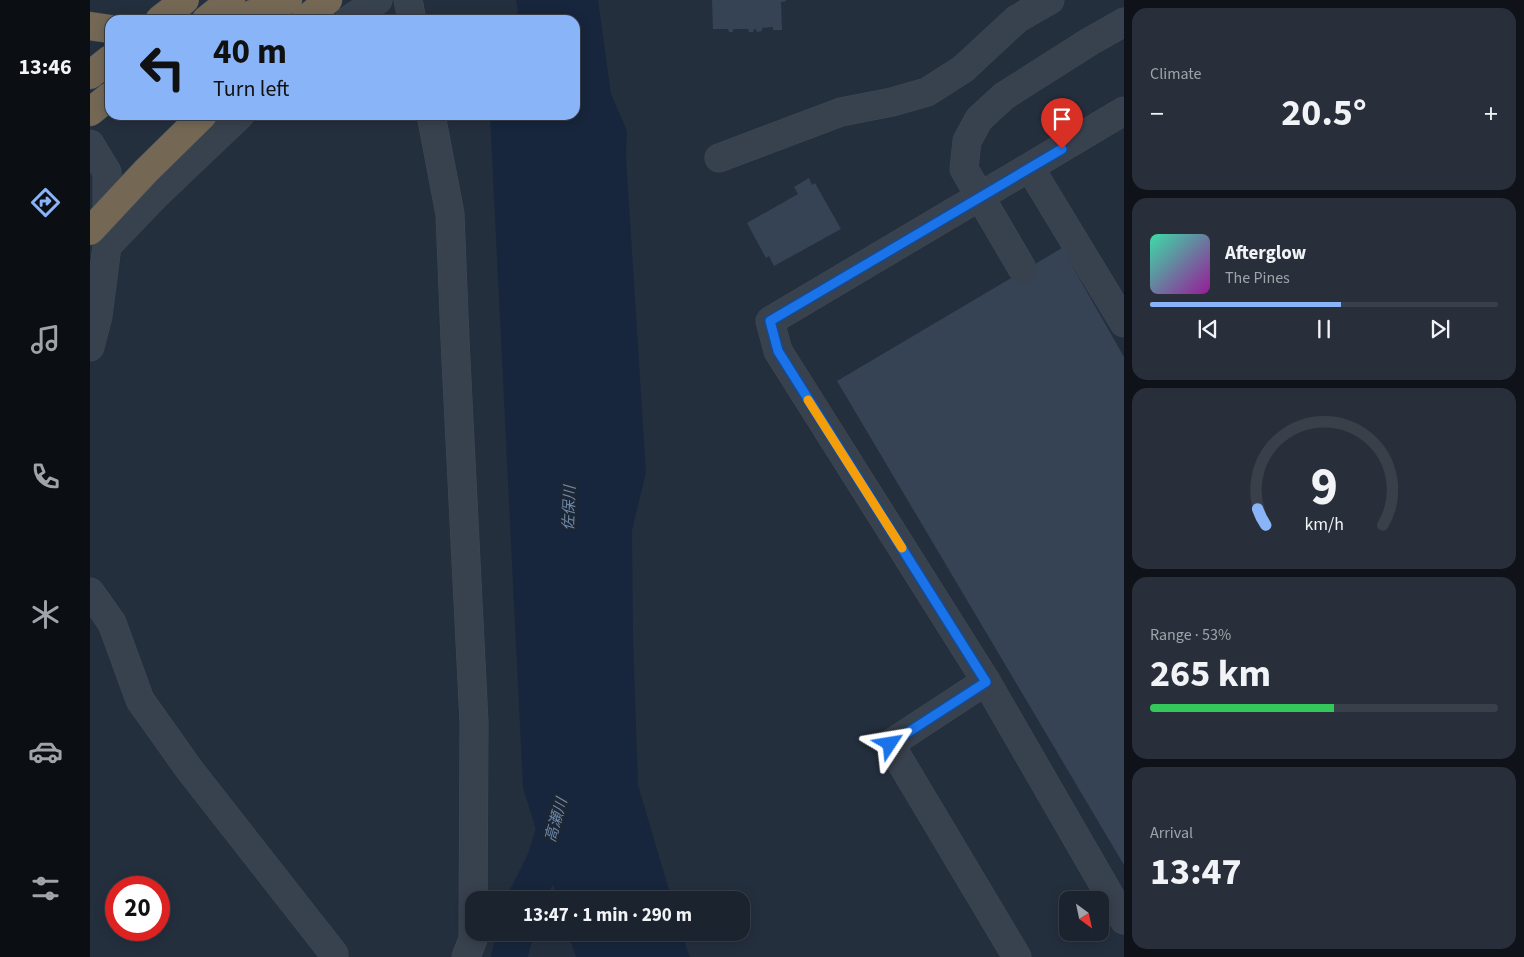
<!DOCTYPE html>
<html lang="en">
<head>
<meta charset="utf-8">
<style>
  body { margin:0; font-family:"Source Sans 3","Noto Sans JP",sans-serif; background:#282f3a; color:#f1f3f6; height:100vh; display:flex; flex-direction:column; font-size:19px; white-space:nowrap }
  * { box-sizing:border-box; margin:0 }
  p { font-size:16px; color:#a0a4aa }
  .icon { flex:none; width:28px; height:28px; fill:none; stroke:currentColor; stroke-width:2; stroke-linecap:round; stroke-linejoin:round }
  .map { position:relative; flex:1; overflow:hidden }
  .side { display:flex; flex-direction:column; gap:8px; padding:8px; background:#0f1319; width:400px }
  .side>* { flex:none }
  .hud { position:absolute; left:15px; top:15px; width:475px; height:105px; border-radius:15px; box-shadow:0 2px 12px #0003,0 0 0 1px #39404a; background:#8ab4f8; color:#111; overflow:hidden }
  .needle { width:32px; rotate:147deg }
  .fabs { position:absolute; left:969px; top:891px; display:grid; gap:10px }
  .fabs a { display:grid; place-items:center; width:50px; height:50px; border-radius:10px; background:#1b232e; box-shadow:0 2px 12px #0003,0 0 0 1px #39404a; font-size:25px }
  .speed { position:absolute; left:15px; top:876px; display:flex; gap:10px; font-size:25px; font-weight:700; text-align:center }
  .speed>* { display:grid; place-content:center; width:65px; height:65px; border-radius:50%; background:#1b232e; box-shadow:0 2px 12px #0003,0 0 0 1px #39404a; line-height:1 }
  .speed .limit { border:8px solid #d22; background:#fff; color:#111 }
  .pin { position:absolute; display:grid; place-items:center; width:42px; height:42px; color:#fff; margin:-51px -21px; border-radius:50% 50% 50% 0; rotate:-45deg; box-shadow:0 0 5px #0007 }
  .pin .icon { rotate:45deg }
  .me { position:absolute; width:55px; margin:-28px; rotate:57deg; stroke-linejoin:round; filter:drop-shadow(0 0 4px #0008) }
  .turn { display:flex; align-items:center; gap:18px; height:105px; padding:0 25px; font-size:22px }
  .turn .icon { width:65px; height:65px; stroke-width:2.5 }
  .turn b { display:block; font-size:35px; line-height:42px }
  .big { font-size:38px; font-weight:700; line-height:1.1 }
  .side .tile { flex:1; display:flex; flex-direction:column; justify-content:center; gap:8px; min-width:0; padding:0 18px; border-radius:15px; background:#282f3a }
  .side .dial { align-items:center; gap:0 }
  .dial svg { height:130px; overflow:visible; fill:none; stroke:#39404a; stroke-width:7; stroke-linecap:round; text-anchor:middle }
  .dial text { fill:#f1f3f6; stroke:none }
  .song { display:flex; align-items:center; gap:15px }
  .cover { width:60px; height:60px; border-radius:8px; background:linear-gradient(135deg,hsl(160 70% 55%),hsl(300 70% 35%)) }
  .played { height:5px; border-radius:2px; background:linear-gradient(90deg,#8ab4f8 55%,#39404a 55%) }
  .keys { display:flex; justify-content:space-around; direction:ltr }
  .heat { display:flex; justify-content:space-between; align-items:center; font-size:28px; direction:ltr }
  .charge { height:8px; border-radius:4px; background:linear-gradient(90deg,#34c759 53%,#39404a 0) }
  .trip { position:absolute; left:375px; top:891px; width:285px; height:50px; border-radius:15px; background:#1b232e; box-shadow:0 2px 12px #0003,0 0 0 1px #39404a; font-weight:700; line-height:50px; text-align:center }
  main { display:flex; flex:1; min-height:0 }
  .tab-bar { display:flex; flex-direction:column; width:90px; justify-content:space-around; align-items:center; background:#0b0e12; color:#a0a4aa }
  .tab-bar .icon { width:35px; height:35px }
  .tab-bar .active { color:#8ab4f8 }
  .tab-bar b { font-size:22px; color:#f1f3f6 }
  .map>svg:first-child { display:block }
  .water { fill:#17263c }
  .lines { fill:none; stroke-linecap:round; stroke-linejoin:round }
  .river { stroke:#17263c; stroke-width:36 }
  .building { fill:#364354 }
  .minor-casing { stroke:#414a57; stroke-width:29 }
  .highway-casing { stroke:#434c59; stroke-width:29 }
  .minor { stroke:#38414e; stroke-width:28 }
  .highway { stroke:#746855; stroke-width:28 }
  .minor-bridge-casing { stroke:#414a57; stroke-width:29; stroke-linecap:butt }
  .highway-bridge-casing { stroke:#434c59; stroke-width:29; stroke-linecap:butt }
  .minor-bridge { stroke:#38414e; stroke-width:28 }
  .highway-bridge { stroke:#746855; stroke-width:28 }
  .route-casing { stroke:#114b97; stroke-width:12 }
  .route { stroke:#1a73e8; stroke-width:9 }
  .slow { stroke:#f59e0b; stroke-width:9 }
  .labels { text-anchor:middle; stroke-width:5; stroke-linejoin:round; paint-order:stroke }
  .water-label { font-size:15px; font-style:italic; fill:#6d86a8; stroke:#1d2633 }
</style>
</head>
<body>
<main>
<nav class="tab-bar">
<b>13:46</b>
<svg class="icon active" aria-label="directions" viewBox="0 0 24 24"><path d="M12 3l9 9-9 9-9-9zM9 14v-3h6M13 9l2 2-2 2"/></svg>
<svg class="icon" aria-label="music" viewBox="0 0 24 24"><path d="M9 18V5l10-2v13"/><circle cx="6" cy="18" r="3"/><circle cx="16" cy="16" r="3"/></svg>
<svg class="icon" aria-label="phone" viewBox="0 0 24 24"><path d="M5 4h4l2 5-3 2q2 4 5 5l2-3 5 2v4C11 20 4 13 5 4z"/></svg>
<svg class="icon" aria-label="climate" viewBox="0 0 24 24"><path d="M12 3v18M4 7l16 10M4 17L20 7"/></svg>
<svg class="icon" aria-label="car" viewBox="0 0 24 24"><path d="M5 17H2v-5l4-1 3-4h7l3 4 3 1v5h-3M9 17h6M6 11h13"/><circle cx="7" cy="17" r="2"/><circle cx="17" cy="17" r="2"/></svg>
<svg class="icon" aria-label="filters" viewBox="0 0 24 24"><path d="M4 7h16M4 17h16"/><circle cx="9" cy="7" r="2"/><circle cx="15" cy="17" r="2"/></svg>
</nav>
<div class="map">
<svg width="1034" height="957" viewBox="0 0 1034 957">
  <rect width="100%" height="100%" fill="#242f3e"/>
  <g class="water">
    <polygon points="426,0 508,0 521,94 537,131 536,157 556,473 542,530 543,636 548,785 582,900 468,900 433,788 400,115 485,115 485,20 424,20 428,11"/>
    <polygon points="478,933 591,933 600,957 486,957"/>
  </g>
  <g class="lines">
    <g class="river">
      <polyline points="435,900 455,860 470,811"/>
      <polyline points="419,957 426,932"/>
    </g>
  </g>
  <g class="building">
    <polygon points="622,0 696,0 696,1 691,2 692,30 683,30 683,27 672,28 672,31 667,32 666,29 664,29 663,32 659,32 658,29 643,29 643,32 639,32 638,29 623,29"/>
    <polygon points="719,178 722,185 725,183 751,229 684,266 679,256 676,258 657,223 708,194 704,187"/>
    <polygon points="972,248 1034,357 1034,865 747,381"/>
  </g>
  <g class="lines">
    <g class="minor-casing">
      <g id="minor">
        <polyline points="318,0 322,20"/>
        <polyline points="259,20 288,0"/>
        <polyline points="999,42 1034,22"/>
        <polyline points="1034,111 680,321 688,351 896,681 1034,920"/>
        <polyline points="341,115 360,214 365,340 384,722 383,939 376,957"/>
        <polyline points="0,144 17,172 17,231"/>
        <polyline points="629,158 751,112 802,102 837,92 873,69 927,19 960,0"/>
        <polyline points="940,168 1034,323"/>
        <polyline points="0,347 8,316 17,246 66,195 150,115"/>
        <polyline points="0,592 22,623 50,700 99,769 244,954 244,957"/>
        <polyline points="896,681 800,744 927,957"/>
      </g>
    </g>
    <g class="highway-casing">
      <g id="highway">
        <polyline points="116,20 141,0"/>
        <polyline points="147,20 198,0"/>
        <polyline points="215,20 238,0"/>
        <polyline points="0,26 20,29"/>
        <polyline points="0,75 20,59"/>
        <polyline points="0,112 20,96"/>
      </g>
    </g>
    <use href="#minor" class="minor"/>
    <use href="#highway" class="highway"/>
    <g class="minor-bridge-casing">
      <polyline id="minor-bridge" points="933,270 874,169 877,141 889,119 914,96 999,42"/>
    </g>
    <g class="highway-bridge-casing">
      <g id="highway-bridge">
        <polyline points="69,20 95,0"/>
        <polyline points="0,231 56,171 113,115"/>
      </g>
    </g>
    <use href="#minor-bridge" class="minor-bridge"/>
    <use href="#highway-bridge" class="highway-bridge"/>
  </g>
  <g class="lines">
    <g class="route-casing">
      <polyline id="route" points="800,744 896,682 688,351 680,321 972,149"/>
    </g>
    <use href="#route" class="route"/>
    <polyline class="slow" points="718,400 812,548"/>
  </g>
  <g class="labels">
    <g class="water-label">
      <text transform="translate(479 508) rotate(-88)" y="5">佐保川</text>
      <text transform="translate(466 820) rotate(-74)" y="5">高瀬川</text>
    </g>
  </g>
</svg>
<div class="fabs">
<a><svg class="needle" viewBox="-14 -14 28 28"><path d="M0-13l5 13h-10z" fill="#e53935"/><path d="M0 13l5-13h-10z" fill="#a0a4aa"/></svg></a>
</div>
<div class="speed"><div class="limit">20</div></div>
<div class="pin" style="left:972px;top:149px;background:#d93025"><svg class="icon" aria-label="arrive" viewBox="0 0 24 24"><path d="M6 21V4h12l-3 4 3 4H6"/></svg></div>
<svg class="me" style="left:800px;top:744px" viewBox="-20 -20 40 40"><path d="M0-17L14 15 0 8-14 15z" fill="#1a73e8" stroke="#fff" stroke-width="4"/></svg>
<div class="trip">13:47 · 1 min · 290 m</div>
<div class="hud">
<div class="turn"><svg class="icon" aria-label="left" viewBox="0 0 24 24"><path d="M17 20v-9H6M10 6l-5 5 5 5"/></svg><div><b>40 m</b>Turn left</div></div>
</div>
</div>
<section class="side">
<div class="tile"><p>Climate</p>
<div class="heat"><a>−</a><b class="big">20.5°</b><a>+</a></div>
</div>
<div class="tile">
<div class="song"><i class="cover"></i><div><b>Afterglow</b><p>The Pines</p></div></div>
<div class="played"></div>
<div class="keys"><svg class="icon" aria-label="previous" viewBox="0 0 24 24"><path d="M18 5L8 12l10 7zM5 5v14"/></svg><svg class="icon" aria-label="pause" viewBox="0 0 24 24"><path d="M8 5v14M16 5v14"/></svg><svg class="icon" aria-label="next" viewBox="0 0 24 24"><path d="M6 5l10 7-10 7zM19 5v14"/></svg></div>
</div>
<div class="tile dial"><svg viewBox="0 0 100 80">
<path d="M14 69A42 42 0 1 1 86 69"/>
<path d="M14 69A42 42 0 0 1 9 59" stroke="#8ab4f8"/>
<text x="50" y="56" font-size="32" font-weight="700">9</text>
<text x="50" y="72" font-size="11">km/h</text>
</svg></div>
<div class="tile"><p>Range · 53%</p><b class="big">265 km</b><div class="charge"></div></div>
<div class="tile"><p>Arrival</p><b class="big">13:47</b></div>
</section>
</main>
</body>
</html>
